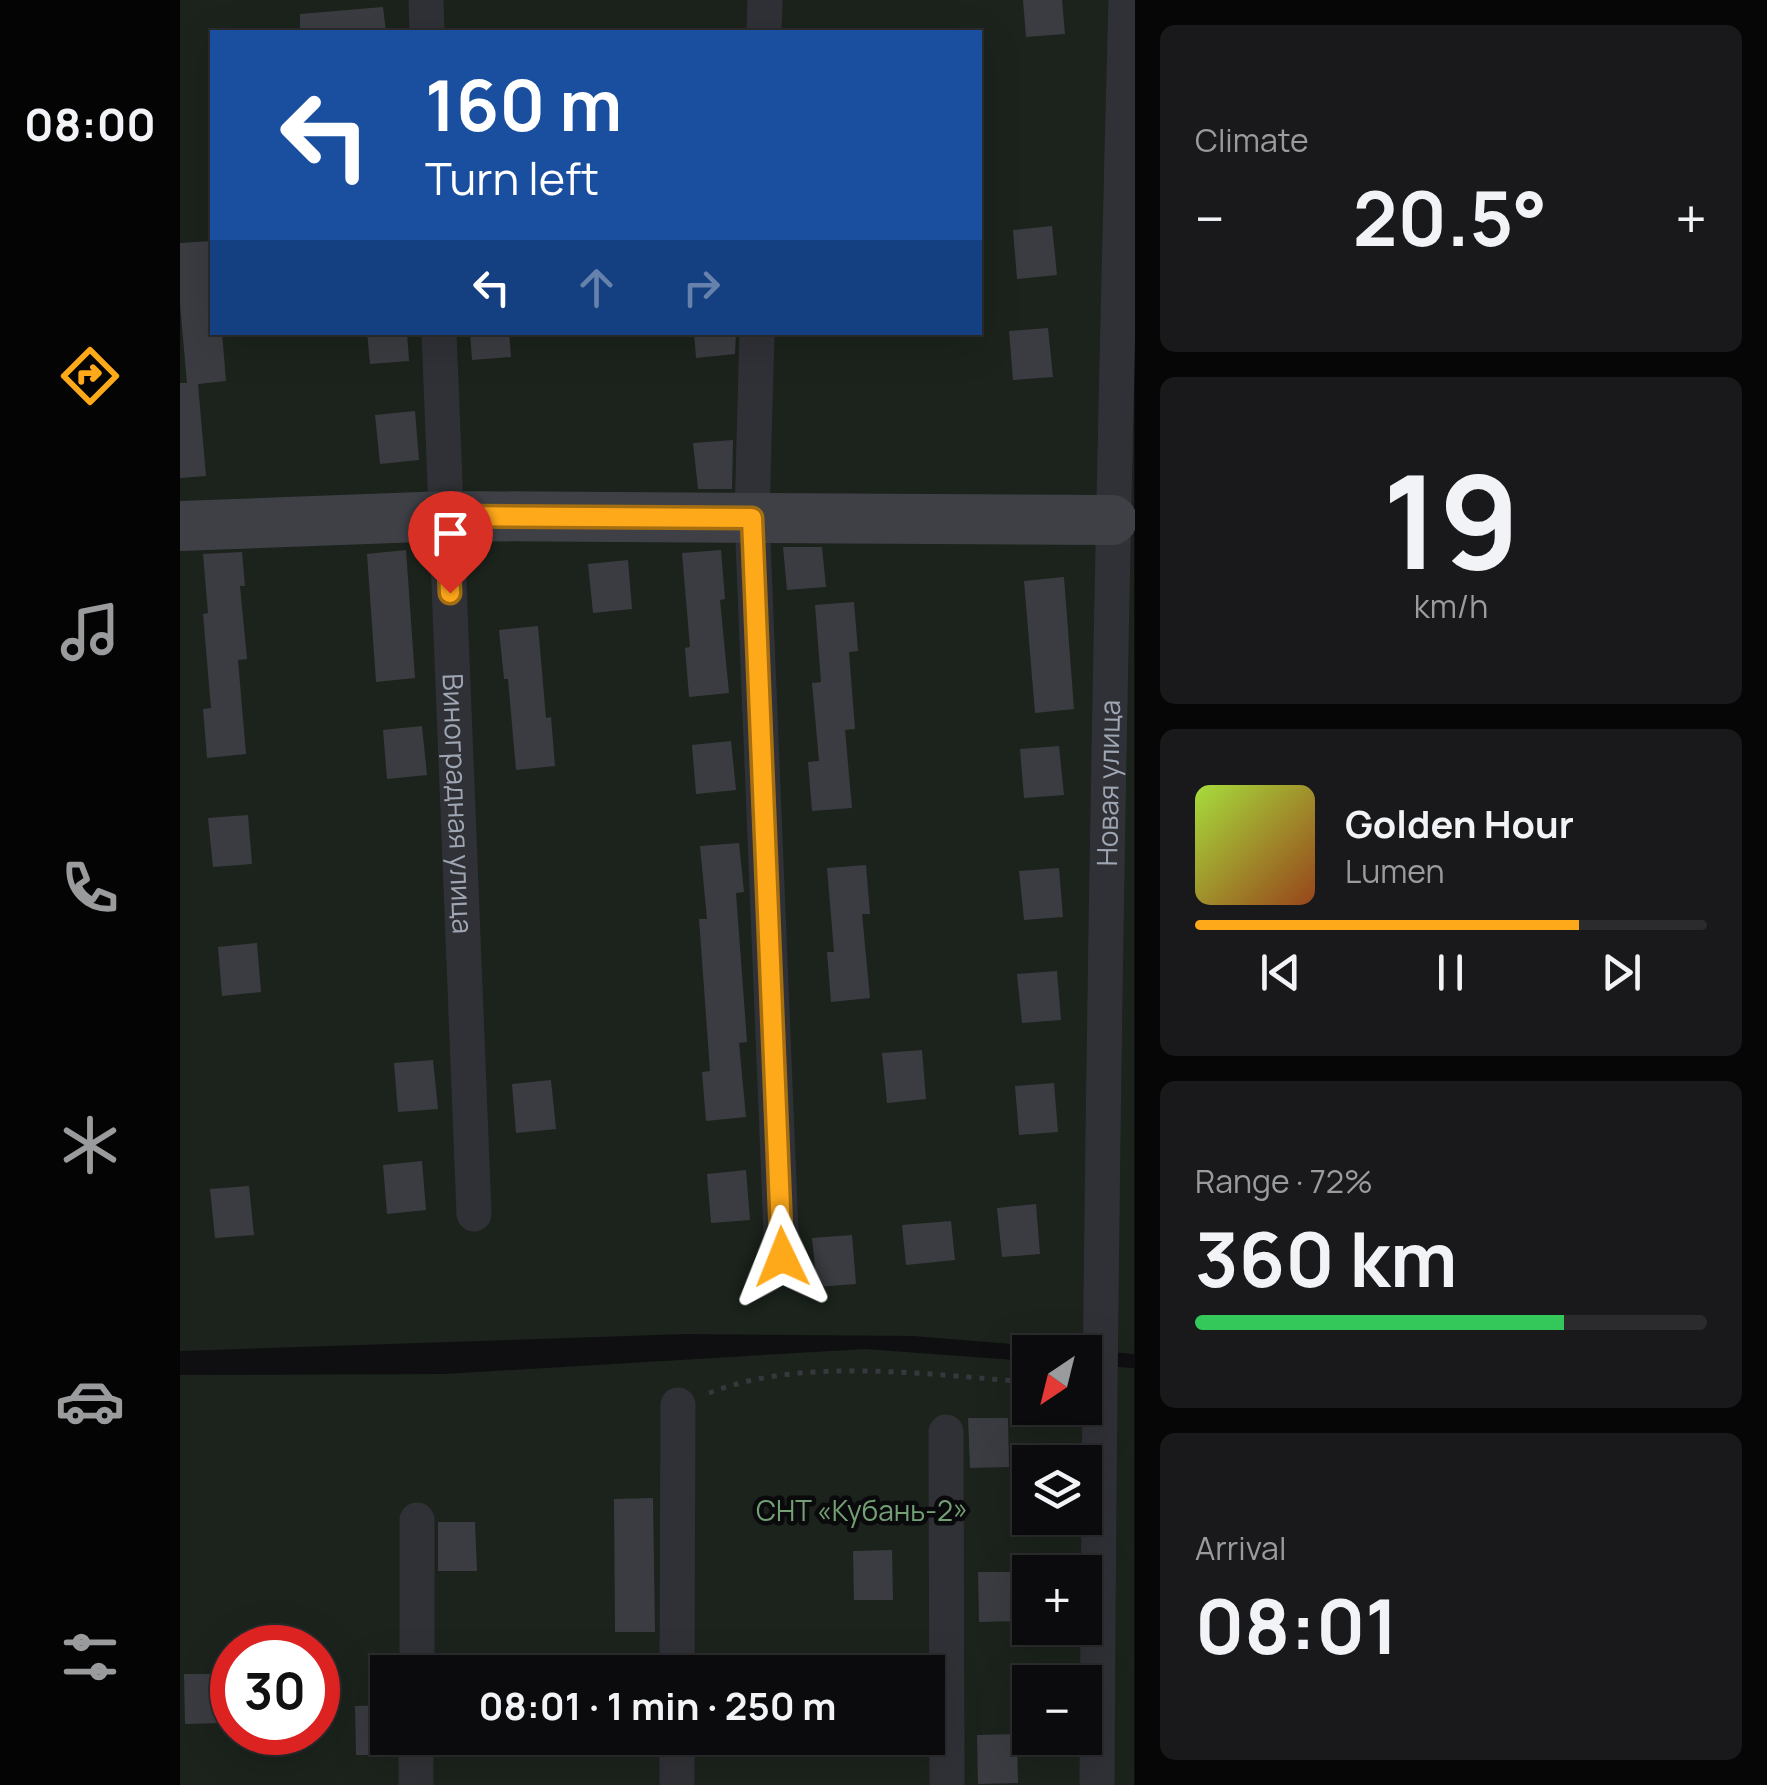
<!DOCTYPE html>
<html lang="en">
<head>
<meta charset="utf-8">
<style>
  body { margin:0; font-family:Manrope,sans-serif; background:#19191b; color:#f1f3f6; height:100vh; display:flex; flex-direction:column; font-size:38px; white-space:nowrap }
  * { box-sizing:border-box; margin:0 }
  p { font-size:32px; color:#9a9b9d }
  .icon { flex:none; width:55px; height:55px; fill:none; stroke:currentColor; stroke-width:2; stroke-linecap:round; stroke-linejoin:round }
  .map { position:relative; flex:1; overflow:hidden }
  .drawer { display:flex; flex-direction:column; gap:25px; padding:25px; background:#060607; width:632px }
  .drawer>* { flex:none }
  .banner { position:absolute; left:30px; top:30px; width:772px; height:305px; border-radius:0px; box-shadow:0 10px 40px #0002,0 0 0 2px #2b2b2e; background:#1a4fa0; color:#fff; overflow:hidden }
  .needle { width:65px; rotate:215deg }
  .fabs { position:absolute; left:832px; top:1335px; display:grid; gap:20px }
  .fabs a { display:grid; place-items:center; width:90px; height:90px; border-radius:0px; background:#0b0b0d; box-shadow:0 10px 40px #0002,0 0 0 2px #2b2b2e; font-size:50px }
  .speed { position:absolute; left:30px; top:1625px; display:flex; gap:20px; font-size:50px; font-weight:700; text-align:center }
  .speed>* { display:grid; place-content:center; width:130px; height:130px; border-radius:50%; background:#0b0b0d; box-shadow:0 10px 40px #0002,0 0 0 2px #2b2b2e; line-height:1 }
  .speed .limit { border:15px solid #d22; background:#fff; color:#111 }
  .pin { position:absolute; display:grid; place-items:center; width:85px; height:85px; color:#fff; margin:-102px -42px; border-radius:50% 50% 50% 0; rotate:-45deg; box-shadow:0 0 10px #0007 }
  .pin .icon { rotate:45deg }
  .me { position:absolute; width:110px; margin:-55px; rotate:358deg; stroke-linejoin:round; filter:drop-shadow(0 0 8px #0008) }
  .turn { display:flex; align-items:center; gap:35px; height:210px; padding:0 50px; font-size:45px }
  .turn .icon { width:130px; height:130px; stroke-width:2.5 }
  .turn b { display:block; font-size:70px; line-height:85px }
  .lanes { display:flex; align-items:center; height:95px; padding:0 50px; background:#0003; justify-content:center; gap:50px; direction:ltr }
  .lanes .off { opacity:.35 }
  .big { font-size:75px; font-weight:700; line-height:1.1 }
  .drawer .widget { flex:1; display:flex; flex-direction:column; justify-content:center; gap:15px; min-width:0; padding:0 35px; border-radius:15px; background:#19191b }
  .drawer .dial { align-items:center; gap:0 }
  .dial b { font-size:130px; line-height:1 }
  .song { display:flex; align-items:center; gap:30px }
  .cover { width:120px; height:120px; border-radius:15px; background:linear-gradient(135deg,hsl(80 70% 55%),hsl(20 70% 35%)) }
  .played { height:10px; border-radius:5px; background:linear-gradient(90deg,#fea91a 75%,#2b2b2e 75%) }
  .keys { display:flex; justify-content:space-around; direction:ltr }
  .heat { display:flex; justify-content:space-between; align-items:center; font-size:55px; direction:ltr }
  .charge { height:15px; border-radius:8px; background:linear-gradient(90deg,#34c759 72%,#2b2b2e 0) }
  .trip { position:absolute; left:190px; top:1655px; width:575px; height:100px; border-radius:0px; background:#0b0b0d; box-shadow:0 10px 40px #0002,0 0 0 2px #2b2b2e; font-weight:700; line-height:100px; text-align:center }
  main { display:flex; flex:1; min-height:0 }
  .tab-bar { display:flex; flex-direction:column; width:180px; justify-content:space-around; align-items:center; background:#040405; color:#9a9b9d }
  .tab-bar .icon { width:70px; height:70px }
  .tab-bar .current { color:#fea91a }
  .tab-bar b { font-size:45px; color:#f1f3f6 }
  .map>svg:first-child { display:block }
  .green { fill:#1b231c; fill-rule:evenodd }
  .building { fill:#3b3c41 }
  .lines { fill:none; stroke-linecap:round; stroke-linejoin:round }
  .path { stroke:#36383d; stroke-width:5; stroke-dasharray:5 8; stroke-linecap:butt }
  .street { stroke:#303136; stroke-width:35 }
  .secondary { stroke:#3e4046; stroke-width:50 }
  .route-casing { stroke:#a56e11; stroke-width:25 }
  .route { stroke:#fea91a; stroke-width:18 }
  .labels { text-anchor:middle; stroke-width:9; stroke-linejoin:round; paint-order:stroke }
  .street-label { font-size:28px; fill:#9fa6b3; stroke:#0a0a0c }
  .park-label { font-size:28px; fill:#74a075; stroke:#0a0a0c }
</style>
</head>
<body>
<main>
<nav class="tab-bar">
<b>08:00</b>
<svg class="icon current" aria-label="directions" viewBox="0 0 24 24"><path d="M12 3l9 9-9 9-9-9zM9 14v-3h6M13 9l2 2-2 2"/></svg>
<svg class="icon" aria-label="music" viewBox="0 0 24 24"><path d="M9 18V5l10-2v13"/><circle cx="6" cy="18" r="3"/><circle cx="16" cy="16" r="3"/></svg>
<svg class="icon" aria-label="phone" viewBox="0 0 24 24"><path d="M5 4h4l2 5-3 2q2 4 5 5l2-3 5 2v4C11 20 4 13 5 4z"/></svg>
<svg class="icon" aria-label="climate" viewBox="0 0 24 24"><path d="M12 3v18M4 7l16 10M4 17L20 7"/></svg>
<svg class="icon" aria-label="car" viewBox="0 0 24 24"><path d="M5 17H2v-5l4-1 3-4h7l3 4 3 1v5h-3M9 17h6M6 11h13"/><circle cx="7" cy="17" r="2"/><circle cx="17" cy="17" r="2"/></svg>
<svg class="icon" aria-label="filters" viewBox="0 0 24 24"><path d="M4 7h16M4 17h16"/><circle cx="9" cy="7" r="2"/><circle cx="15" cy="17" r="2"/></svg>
</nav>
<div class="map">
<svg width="955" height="1785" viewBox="0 0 955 1785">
  <rect width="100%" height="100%" fill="#0f0f11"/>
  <g class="green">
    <path d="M 0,0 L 954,0 L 954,1354 L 733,1336 L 505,1334 L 0,1351 ZM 32,32 L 800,32 L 800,332 L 32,332 Z"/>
    <path d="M 685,1349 L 850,1361 L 850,1408 L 905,1408 L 905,1365 L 954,1368 L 954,1785 L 0,1785 L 0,1375 L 264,1374 ZM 850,1462 L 905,1462 L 905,1518 L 850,1518 ZM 850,1572 L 905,1572 L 905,1628 L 850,1628 ZM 52,1648 L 138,1648 L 138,1732 L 52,1732 ZM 208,1672 L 748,1672 L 748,1738 L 208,1738 ZM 850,1682 L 905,1682 L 905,1738 L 850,1738 Z"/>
  </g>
  <g class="building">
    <polygon points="843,0 882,0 885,34 846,37"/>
    <polygon points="203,7 206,32 120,32 120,14"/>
    <polygon points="872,226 877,275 837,279 833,230"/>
    <polygon points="32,241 32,332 42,332 46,381 18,384 26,476 0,478 0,383 7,383 0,304 0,243"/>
    <polygon points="868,328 873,377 833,380 829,331"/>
    <polygon points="187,332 227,332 229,361 190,364"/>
    <polygon points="290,332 329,332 331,357 292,360"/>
    <polygon points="514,332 556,332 555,354 516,358"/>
    <polygon points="235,411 239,460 200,464 195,415"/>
    <polygon points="553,440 552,489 518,489 513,443"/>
    <polygon points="603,547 642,547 646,587 607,590"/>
    <polygon points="226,550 235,678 196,682 187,554"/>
    <polygon points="541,550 545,599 540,600 549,693 509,697 505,648 510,647 502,553"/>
    <polygon points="62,552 65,586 60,586 67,659 58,660 66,754 27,758 23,709 31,708 23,614 28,613 23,554"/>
    <polygon points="448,560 452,609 413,613 408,564"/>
    <polygon points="884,577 894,709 855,713 844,581"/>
    <polygon points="674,602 678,651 669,652 675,729 665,730 672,808 632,811 628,762 639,761 632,683 641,682 635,605"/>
    <polygon points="358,626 366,718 371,717 375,766 336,770 328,679 324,679 319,630"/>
    <polygon points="242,726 247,775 207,779 203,730"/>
    <polygon points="551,741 556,790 516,794 512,745"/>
    <polygon points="879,746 884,795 844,798 840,749"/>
    <polygon points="68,815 72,864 33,867 28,818"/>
    <polygon points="559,843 564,892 556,893 567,1042 559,1043 566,1117 526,1121 522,1072 530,1071 519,919 527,919 520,846"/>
    <polygon points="686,865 690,914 682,914 690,998 651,1002 647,952 654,952 647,868"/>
    <polygon points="879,868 883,917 844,920 839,871"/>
    <polygon points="77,943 81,992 42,996 38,947"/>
    <polygon points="877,971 881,1020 842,1023 837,974"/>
    <polygon points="742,1050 746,1099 707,1103 702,1053"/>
    <polygon points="253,1060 258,1109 218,1112 214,1063"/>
    <polygon points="371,1080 376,1129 336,1133 332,1084"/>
    <polygon points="874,1083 878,1132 839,1135 835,1086"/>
    <polygon points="242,1161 246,1210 207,1214 203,1165"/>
    <polygon points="566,1170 570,1220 531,1223 527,1174"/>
    <polygon points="69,1186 74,1235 35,1238 30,1189"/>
    <polygon points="856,1204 860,1254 822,1257 817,1208"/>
    <polygon points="771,1221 775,1260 726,1265 722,1225"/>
    <polygon points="672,1235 676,1284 637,1287 632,1238"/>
    <polygon points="788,1418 828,1418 829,1467 790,1468"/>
    <polygon points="473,1498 475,1632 435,1632 434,1499"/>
    <polygon points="258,1522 295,1522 297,1571 258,1571"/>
    <polygon points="712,1550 713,1600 674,1600 673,1551"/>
    <polygon points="798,1572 837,1572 838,1621 799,1622"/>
    <polygon points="4,1674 43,1674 44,1723 5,1724"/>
    <polygon points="208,1705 208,1755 176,1755 175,1706"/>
    <polygon points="837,1734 838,1783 798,1784 797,1735"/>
  </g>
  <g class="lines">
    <path class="path" d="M 529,1393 C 624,1356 749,1375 850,1382"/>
    <g class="street">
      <polyline points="246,0 247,32"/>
      <polyline points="584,32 585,0"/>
      <path id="s1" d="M 259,332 L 294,1214"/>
      <polyline points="577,332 572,517 602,1257"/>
      <polyline points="766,1432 767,1785"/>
      <polyline points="237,1672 237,1520"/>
      <polyline points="497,1672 498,1405"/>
      <polyline points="236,1785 236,1738"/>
      <polyline points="497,1785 497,1738"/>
      <path id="s2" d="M 917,1785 C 920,1190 930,595 946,0"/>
    </g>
    <polyline class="secondary" points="0,526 267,516 932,520"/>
  </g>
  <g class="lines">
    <g class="route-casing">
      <polyline id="route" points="270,593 267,516 572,518 602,1257"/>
    </g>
    <use href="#route" class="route"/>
  </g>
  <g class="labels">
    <g class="street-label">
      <text dy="10" stroke="none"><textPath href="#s2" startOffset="1002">Новая улица</textPath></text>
      <text dy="10" stroke="none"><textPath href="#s1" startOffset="472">Виноградная улица</textPath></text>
    </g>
    <g class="park-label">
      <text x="682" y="1521">СНТ «Кубань-2»</text>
    </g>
  </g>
</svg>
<div class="fabs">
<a><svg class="needle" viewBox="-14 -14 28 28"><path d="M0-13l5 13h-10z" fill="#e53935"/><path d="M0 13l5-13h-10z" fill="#9a9b9d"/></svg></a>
<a><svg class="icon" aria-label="layers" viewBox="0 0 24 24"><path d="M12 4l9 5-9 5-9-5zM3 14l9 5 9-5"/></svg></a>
<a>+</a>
<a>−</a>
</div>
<div class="speed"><div class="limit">30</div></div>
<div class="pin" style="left:270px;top:593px;background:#d93025"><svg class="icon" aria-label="arrive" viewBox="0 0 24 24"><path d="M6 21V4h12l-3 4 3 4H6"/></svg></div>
<svg class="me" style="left:602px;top:1257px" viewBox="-20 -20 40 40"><path d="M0-17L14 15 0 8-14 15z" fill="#fea91a" stroke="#fff" stroke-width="4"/></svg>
<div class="trip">08:01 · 1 min · 250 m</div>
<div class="banner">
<div class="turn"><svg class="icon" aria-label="left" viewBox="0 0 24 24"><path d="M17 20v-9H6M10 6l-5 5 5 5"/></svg><div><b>160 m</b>Turn left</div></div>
<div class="lanes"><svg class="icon" aria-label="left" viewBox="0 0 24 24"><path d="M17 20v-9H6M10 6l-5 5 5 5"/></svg><svg class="icon off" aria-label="ahead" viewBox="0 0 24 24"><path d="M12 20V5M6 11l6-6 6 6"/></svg><svg class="icon off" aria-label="right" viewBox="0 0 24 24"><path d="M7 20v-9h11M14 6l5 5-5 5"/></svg></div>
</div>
</div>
<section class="drawer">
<div class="widget"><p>Climate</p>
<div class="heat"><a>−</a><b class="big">20.5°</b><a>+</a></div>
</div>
<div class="widget dial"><b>19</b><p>km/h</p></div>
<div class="widget">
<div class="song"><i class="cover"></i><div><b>Golden Hour</b><p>Lumen</p></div></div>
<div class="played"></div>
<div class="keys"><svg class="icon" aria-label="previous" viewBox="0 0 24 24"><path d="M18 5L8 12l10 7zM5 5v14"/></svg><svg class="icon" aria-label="pause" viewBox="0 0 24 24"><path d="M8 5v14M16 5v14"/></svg><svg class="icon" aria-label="next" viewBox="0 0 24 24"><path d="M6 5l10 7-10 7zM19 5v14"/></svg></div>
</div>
<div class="widget"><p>Range · 72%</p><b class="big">360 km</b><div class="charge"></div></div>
<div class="widget"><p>Arrival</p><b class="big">08:01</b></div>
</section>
</main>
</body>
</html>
